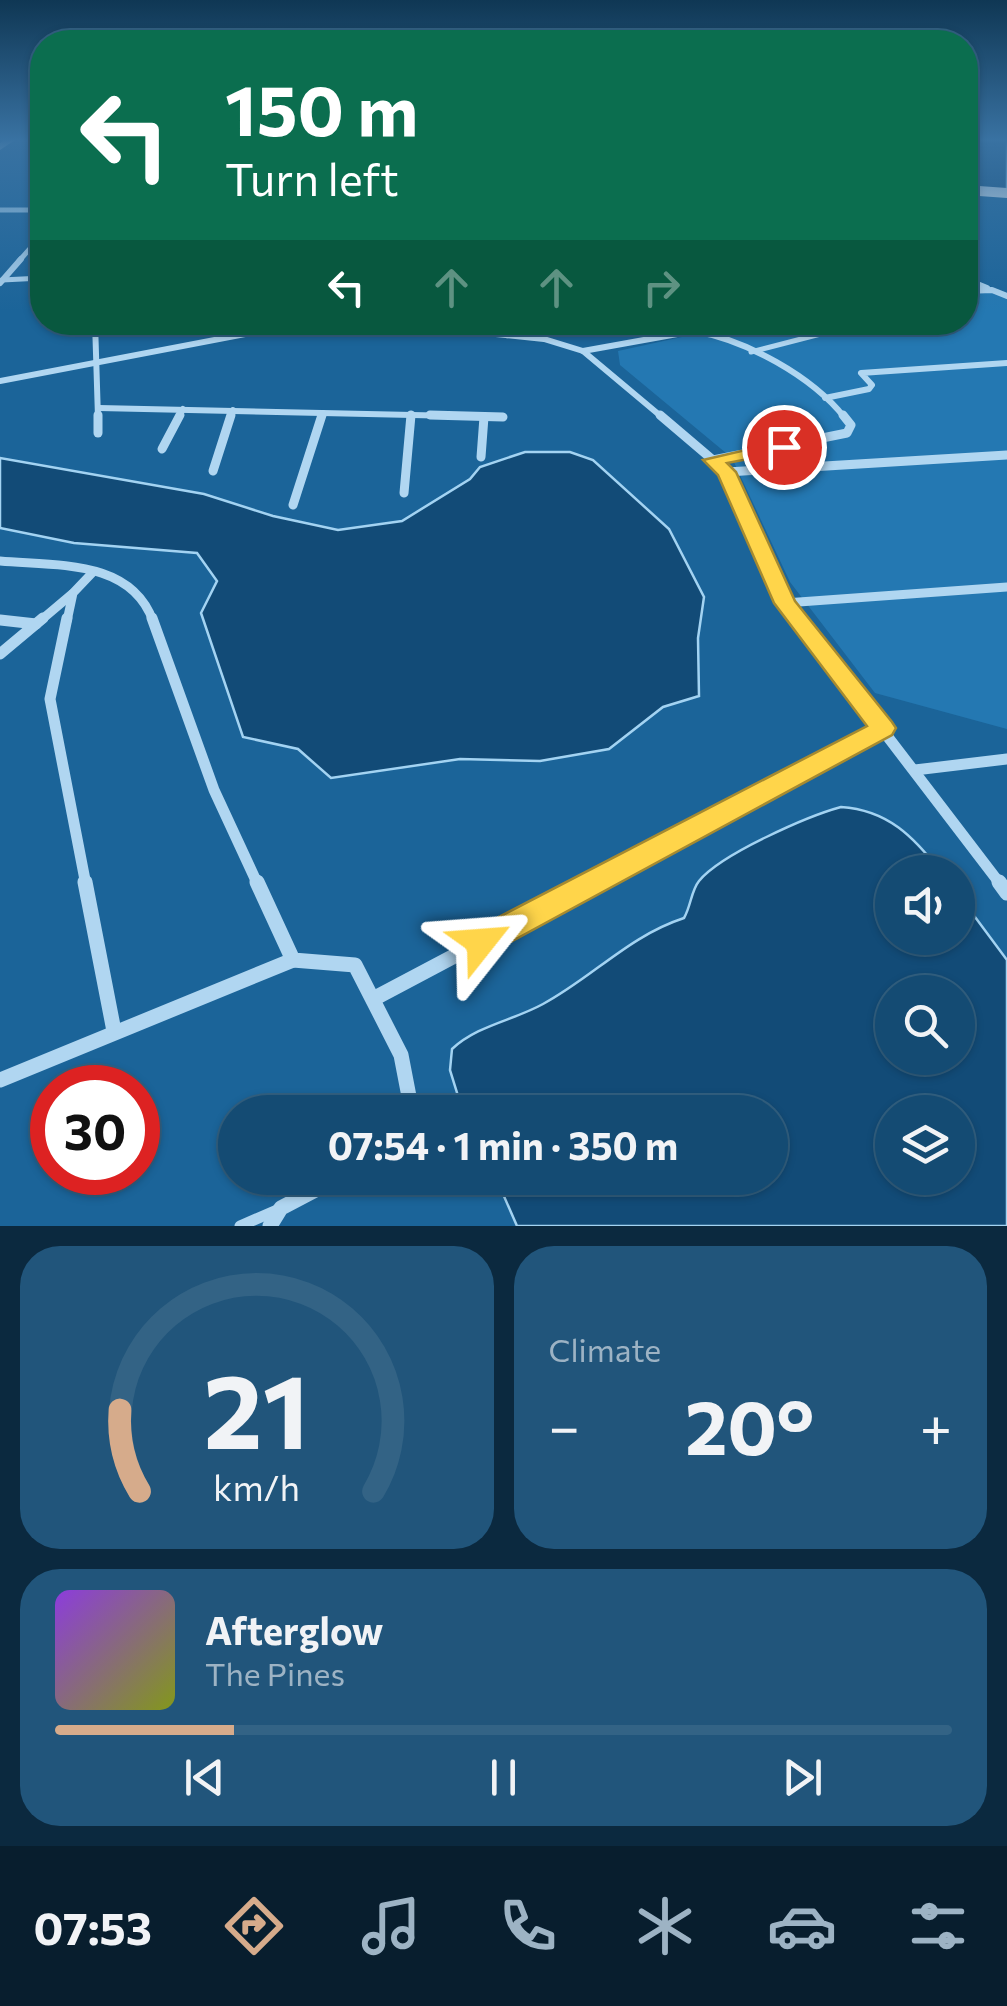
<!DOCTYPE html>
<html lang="en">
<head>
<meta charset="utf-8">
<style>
  body { margin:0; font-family:Commissioner,sans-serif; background:#21557b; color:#f1f3f6; height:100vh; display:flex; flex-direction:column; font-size:38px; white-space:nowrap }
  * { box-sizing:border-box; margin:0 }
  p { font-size:32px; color:#9db3c4 }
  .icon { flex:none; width:55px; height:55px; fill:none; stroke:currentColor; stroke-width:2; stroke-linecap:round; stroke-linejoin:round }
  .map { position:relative; height:1226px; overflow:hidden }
  .details { display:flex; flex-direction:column; gap:20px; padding:20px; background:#0b293f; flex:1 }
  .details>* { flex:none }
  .hud { position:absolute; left:30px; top:30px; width:948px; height:305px; border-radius:40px; box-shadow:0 2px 8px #0004,0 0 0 2px #336385; background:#0b6e4f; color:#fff; overflow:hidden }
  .fabs { position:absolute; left:875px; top:855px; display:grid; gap:20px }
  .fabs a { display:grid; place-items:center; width:100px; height:100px; border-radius:50%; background:#144b73; box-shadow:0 2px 8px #0004,0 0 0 2px #336385; font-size:50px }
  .speed { position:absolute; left:30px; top:1065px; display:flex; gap:20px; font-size:50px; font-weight:700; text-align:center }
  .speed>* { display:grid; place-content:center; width:130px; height:130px; border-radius:50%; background:#144b73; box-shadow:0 2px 8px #0004,0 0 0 2px #336385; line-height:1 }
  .speed .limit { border:15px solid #d22; background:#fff; color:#111 }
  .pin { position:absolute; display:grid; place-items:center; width:85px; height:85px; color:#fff; margin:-42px; border:5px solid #fff; border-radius:50%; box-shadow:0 2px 10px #0007 }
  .me { position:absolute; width:110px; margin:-55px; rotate:62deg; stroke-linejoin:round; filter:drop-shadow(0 0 8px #0008) }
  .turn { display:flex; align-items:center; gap:35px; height:210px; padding:0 30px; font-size:45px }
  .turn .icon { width:130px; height:130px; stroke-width:2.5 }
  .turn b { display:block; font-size:70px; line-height:85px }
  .lanes { display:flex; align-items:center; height:95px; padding:0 30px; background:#0003; justify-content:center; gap:50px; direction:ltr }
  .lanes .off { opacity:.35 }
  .big { font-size:75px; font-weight:700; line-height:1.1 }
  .details .tile { flex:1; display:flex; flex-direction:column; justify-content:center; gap:15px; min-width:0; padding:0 35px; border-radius:40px; background:#21557b }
  .details .dial { align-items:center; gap:0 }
  .dial svg { height:260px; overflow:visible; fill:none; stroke:#336385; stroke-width:7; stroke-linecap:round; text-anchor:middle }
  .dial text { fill:#f1f3f6; stroke:none }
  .song { display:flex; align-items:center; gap:30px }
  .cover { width:120px; height:120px; border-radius:15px; background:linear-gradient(135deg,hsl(270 70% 55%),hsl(70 70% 35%)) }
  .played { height:10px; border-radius:5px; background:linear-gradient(90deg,#d6ab8b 20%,#336385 20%) }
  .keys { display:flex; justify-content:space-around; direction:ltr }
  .heat { display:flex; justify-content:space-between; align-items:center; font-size:55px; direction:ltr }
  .details .tiles { flex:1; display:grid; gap:20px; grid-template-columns:1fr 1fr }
  .tile:last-child { grid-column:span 2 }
  .trip { position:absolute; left:218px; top:1095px; width:570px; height:100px; border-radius:50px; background:#144b73; box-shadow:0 2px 8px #0004,0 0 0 2px #336385; font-weight:700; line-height:100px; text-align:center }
  .menu { display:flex; height:160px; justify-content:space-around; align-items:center; background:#081e2e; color:#9db3c4 }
  .menu .icon { width:70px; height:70px }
  .menu .active { color:#d6ab8b }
  .menu b { font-size:45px; color:#f1f3f6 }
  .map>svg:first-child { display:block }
  .green { fill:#2478b2 }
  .water { fill:#124b77; stroke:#a3d3f2; stroke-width:2.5; fill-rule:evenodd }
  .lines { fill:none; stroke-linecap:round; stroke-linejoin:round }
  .lane-far1 { stroke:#b0d6f1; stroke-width:5 }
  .lane { stroke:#b0d6f1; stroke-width:11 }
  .street-far4 { stroke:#b0d6f1; stroke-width:5 }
  .street-far3 { stroke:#b0d6f1; stroke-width:6 }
  .street-far2 { stroke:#b0d6f1; stroke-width:9 }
  .street-far1 { stroke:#b0d6f1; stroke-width:11 }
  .street { stroke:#b0d6f1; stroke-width:15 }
  .secondary { fill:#deeffb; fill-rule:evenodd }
  .highway { fill:#fff; fill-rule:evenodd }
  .route { fill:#ffd54a; stroke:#a68a30; stroke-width:2.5 }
</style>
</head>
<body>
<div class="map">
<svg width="1007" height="1226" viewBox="0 0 1007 1226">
  <rect width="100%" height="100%" fill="#1b6499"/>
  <polygon class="green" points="965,276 1007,294 1007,729 875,693 790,582 732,458 620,365 618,351 709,331 695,323 965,322"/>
  <g class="water">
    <polygon points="965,140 1007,140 1007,194 965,185"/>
    <polygon points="525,452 570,452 593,460 669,529 704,597 698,638 699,696 663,707 609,749 540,761 460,759 331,778 298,749 243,737 201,613 217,581 197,553 74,543 0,528 0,458 204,494 273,516 338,530 402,521 470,479 480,467"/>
    <path d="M 841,807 C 888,810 914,837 941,872 L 892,872 L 892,938 L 958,938 L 958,894 L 1007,960 L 1007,1226 L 517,1226 L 496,1178 L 770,1178 L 770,1112 L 463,1112 L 450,1070 L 452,1049 C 478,1025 512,1021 543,1004 C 593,977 629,936 684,918 C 691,906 691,891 699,881 C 721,854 808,816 841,807 ZM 892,992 L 958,992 L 958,1058 L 892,1058 ZM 892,1112 L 958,1112 L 958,1178 L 892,1178 Z"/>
  </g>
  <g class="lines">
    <g class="lane-far1">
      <polyline points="2,280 42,278"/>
      <polyline points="751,352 867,322"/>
    </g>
    <polyline class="lane" points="240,1226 277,1210"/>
    <g class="street-far4">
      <polyline points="0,210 42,210"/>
      <polyline points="19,261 42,235"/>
    </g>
    <g class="street-far3">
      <polyline points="965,279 987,288"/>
      <polyline points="0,283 21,259"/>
      <polyline points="965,291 992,290 1007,296"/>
      <polyline points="95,322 98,418"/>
      <polyline points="381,322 544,339 583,351 663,418"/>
      <polyline points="491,322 507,335"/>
      <path d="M 694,331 C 746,340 812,376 845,418"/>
      <polyline points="583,351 694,331 681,322"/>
      <polyline points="0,381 308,322"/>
      <polyline points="825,398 869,389 872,385 861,373 1007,363"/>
      <polyline points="99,408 503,417"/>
      <polyline points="178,418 183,409"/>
      <polyline points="230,418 233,410"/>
      <polyline points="321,418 323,413"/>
    </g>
    <g class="street-far2">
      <polyline points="98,415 98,433"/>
      <polyline points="430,415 503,417"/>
      <polyline points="660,415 727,472 785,603 799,621"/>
      <polyline points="162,449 180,415"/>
      <polyline points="481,457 484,417"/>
      <polyline points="713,460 847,433 851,425 843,415"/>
      <polyline points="213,471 231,415"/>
      <polyline points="727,472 1007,455"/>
      <polyline points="404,493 411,415"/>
      <polyline points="293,505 322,415"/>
      <path d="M 0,561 C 56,566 131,559 153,621"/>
      <polyline points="785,603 1007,587"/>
      <polyline points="0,620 9,621"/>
      <polyline points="40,621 72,594"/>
      <polyline points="67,621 73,593 93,572"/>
    </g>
    <g class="street-far1">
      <polyline points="67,618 50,699 86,885"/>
      <polyline points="152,618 214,790 258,885"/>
      <polyline points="797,618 1001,885"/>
      <polyline points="0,620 36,624"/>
      <polyline points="0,654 43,618"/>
      <polyline points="915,770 1007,759"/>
      <polyline points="589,885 883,729"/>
    </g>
    <g class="street">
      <polyline points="85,882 114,1031"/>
      <polyline points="257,882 293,960 355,965 401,1055 412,1112"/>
      <polyline points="999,882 1007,893"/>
      <polyline points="375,998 594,882"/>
      <polyline points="0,1080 293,960"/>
      <polyline points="270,1226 281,1208 338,1178"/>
    </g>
    <polygon class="secondary" points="4,140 15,140 0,150 0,143"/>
    <polygon class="highway" points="965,185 1007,188 1007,198 965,195"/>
  </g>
  <linearGradient id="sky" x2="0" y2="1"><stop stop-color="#0f3754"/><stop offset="0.45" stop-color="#3972a2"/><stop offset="1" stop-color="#3972a2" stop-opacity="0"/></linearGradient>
  <rect width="1007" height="311" fill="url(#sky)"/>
  <polygon class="route" points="784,441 793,447 790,451 727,463 736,472 795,601 892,722 896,728 892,735 492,952 481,956 470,952 465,942 470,932 867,726 774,603 718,475 703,460"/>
</svg>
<div class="fabs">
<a><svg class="icon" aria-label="sound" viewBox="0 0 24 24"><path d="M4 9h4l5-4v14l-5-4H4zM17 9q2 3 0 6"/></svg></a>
<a><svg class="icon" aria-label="search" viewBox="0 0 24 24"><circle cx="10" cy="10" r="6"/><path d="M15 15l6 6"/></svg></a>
<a><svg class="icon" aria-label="layers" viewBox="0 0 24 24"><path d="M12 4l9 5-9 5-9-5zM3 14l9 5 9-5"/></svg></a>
</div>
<div class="speed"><div class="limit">30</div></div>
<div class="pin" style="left:784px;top:447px;background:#d93025"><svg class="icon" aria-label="arrive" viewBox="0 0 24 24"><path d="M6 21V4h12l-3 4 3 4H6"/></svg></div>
<svg class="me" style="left:481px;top:942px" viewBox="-20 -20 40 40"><path d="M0-17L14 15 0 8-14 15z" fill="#ffd54a" stroke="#fff" stroke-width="4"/></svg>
<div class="trip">07:54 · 1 min · 350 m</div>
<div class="hud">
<div class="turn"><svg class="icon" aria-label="left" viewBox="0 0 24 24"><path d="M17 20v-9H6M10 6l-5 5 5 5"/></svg><div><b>150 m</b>Turn left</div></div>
<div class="lanes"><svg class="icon" aria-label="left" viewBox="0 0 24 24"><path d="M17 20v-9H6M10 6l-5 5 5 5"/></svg><svg class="icon off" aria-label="ahead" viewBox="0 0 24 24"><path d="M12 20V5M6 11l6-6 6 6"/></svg><svg class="icon off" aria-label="ahead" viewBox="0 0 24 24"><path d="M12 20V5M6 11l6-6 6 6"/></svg><svg class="icon off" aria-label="right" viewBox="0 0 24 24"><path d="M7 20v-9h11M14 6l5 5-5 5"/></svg></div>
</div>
</div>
<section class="details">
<div class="tiles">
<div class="tile dial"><svg viewBox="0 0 100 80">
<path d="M14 69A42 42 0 1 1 86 69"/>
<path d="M14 69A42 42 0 0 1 8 44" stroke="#d6ab8b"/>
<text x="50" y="56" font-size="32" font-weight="700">21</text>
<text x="50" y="72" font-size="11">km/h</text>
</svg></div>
<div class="tile"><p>Climate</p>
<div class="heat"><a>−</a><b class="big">20°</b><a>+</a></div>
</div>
<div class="tile">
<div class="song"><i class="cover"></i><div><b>Afterglow</b><p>The Pines</p></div></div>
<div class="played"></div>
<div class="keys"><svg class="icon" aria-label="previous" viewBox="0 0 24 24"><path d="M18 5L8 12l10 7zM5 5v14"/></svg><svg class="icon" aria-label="pause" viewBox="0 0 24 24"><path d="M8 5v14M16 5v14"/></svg><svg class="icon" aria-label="next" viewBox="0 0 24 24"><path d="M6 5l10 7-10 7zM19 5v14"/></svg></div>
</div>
</div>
</section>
<nav class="menu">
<b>07:53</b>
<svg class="icon active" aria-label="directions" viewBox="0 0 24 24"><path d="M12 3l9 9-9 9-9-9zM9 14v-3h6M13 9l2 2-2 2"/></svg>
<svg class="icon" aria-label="music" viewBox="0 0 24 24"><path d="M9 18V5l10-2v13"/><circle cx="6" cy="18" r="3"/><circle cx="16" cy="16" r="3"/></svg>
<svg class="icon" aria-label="phone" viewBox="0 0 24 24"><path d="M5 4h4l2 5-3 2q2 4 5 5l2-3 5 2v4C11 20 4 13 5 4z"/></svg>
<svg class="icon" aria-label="climate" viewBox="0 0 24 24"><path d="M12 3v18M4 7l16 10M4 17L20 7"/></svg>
<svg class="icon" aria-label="car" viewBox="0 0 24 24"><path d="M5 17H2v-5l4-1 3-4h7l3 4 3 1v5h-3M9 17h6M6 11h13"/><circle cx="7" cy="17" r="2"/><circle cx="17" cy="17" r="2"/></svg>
<svg class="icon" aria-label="filters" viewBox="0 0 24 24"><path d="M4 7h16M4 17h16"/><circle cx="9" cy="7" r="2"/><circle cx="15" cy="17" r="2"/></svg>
</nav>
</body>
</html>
